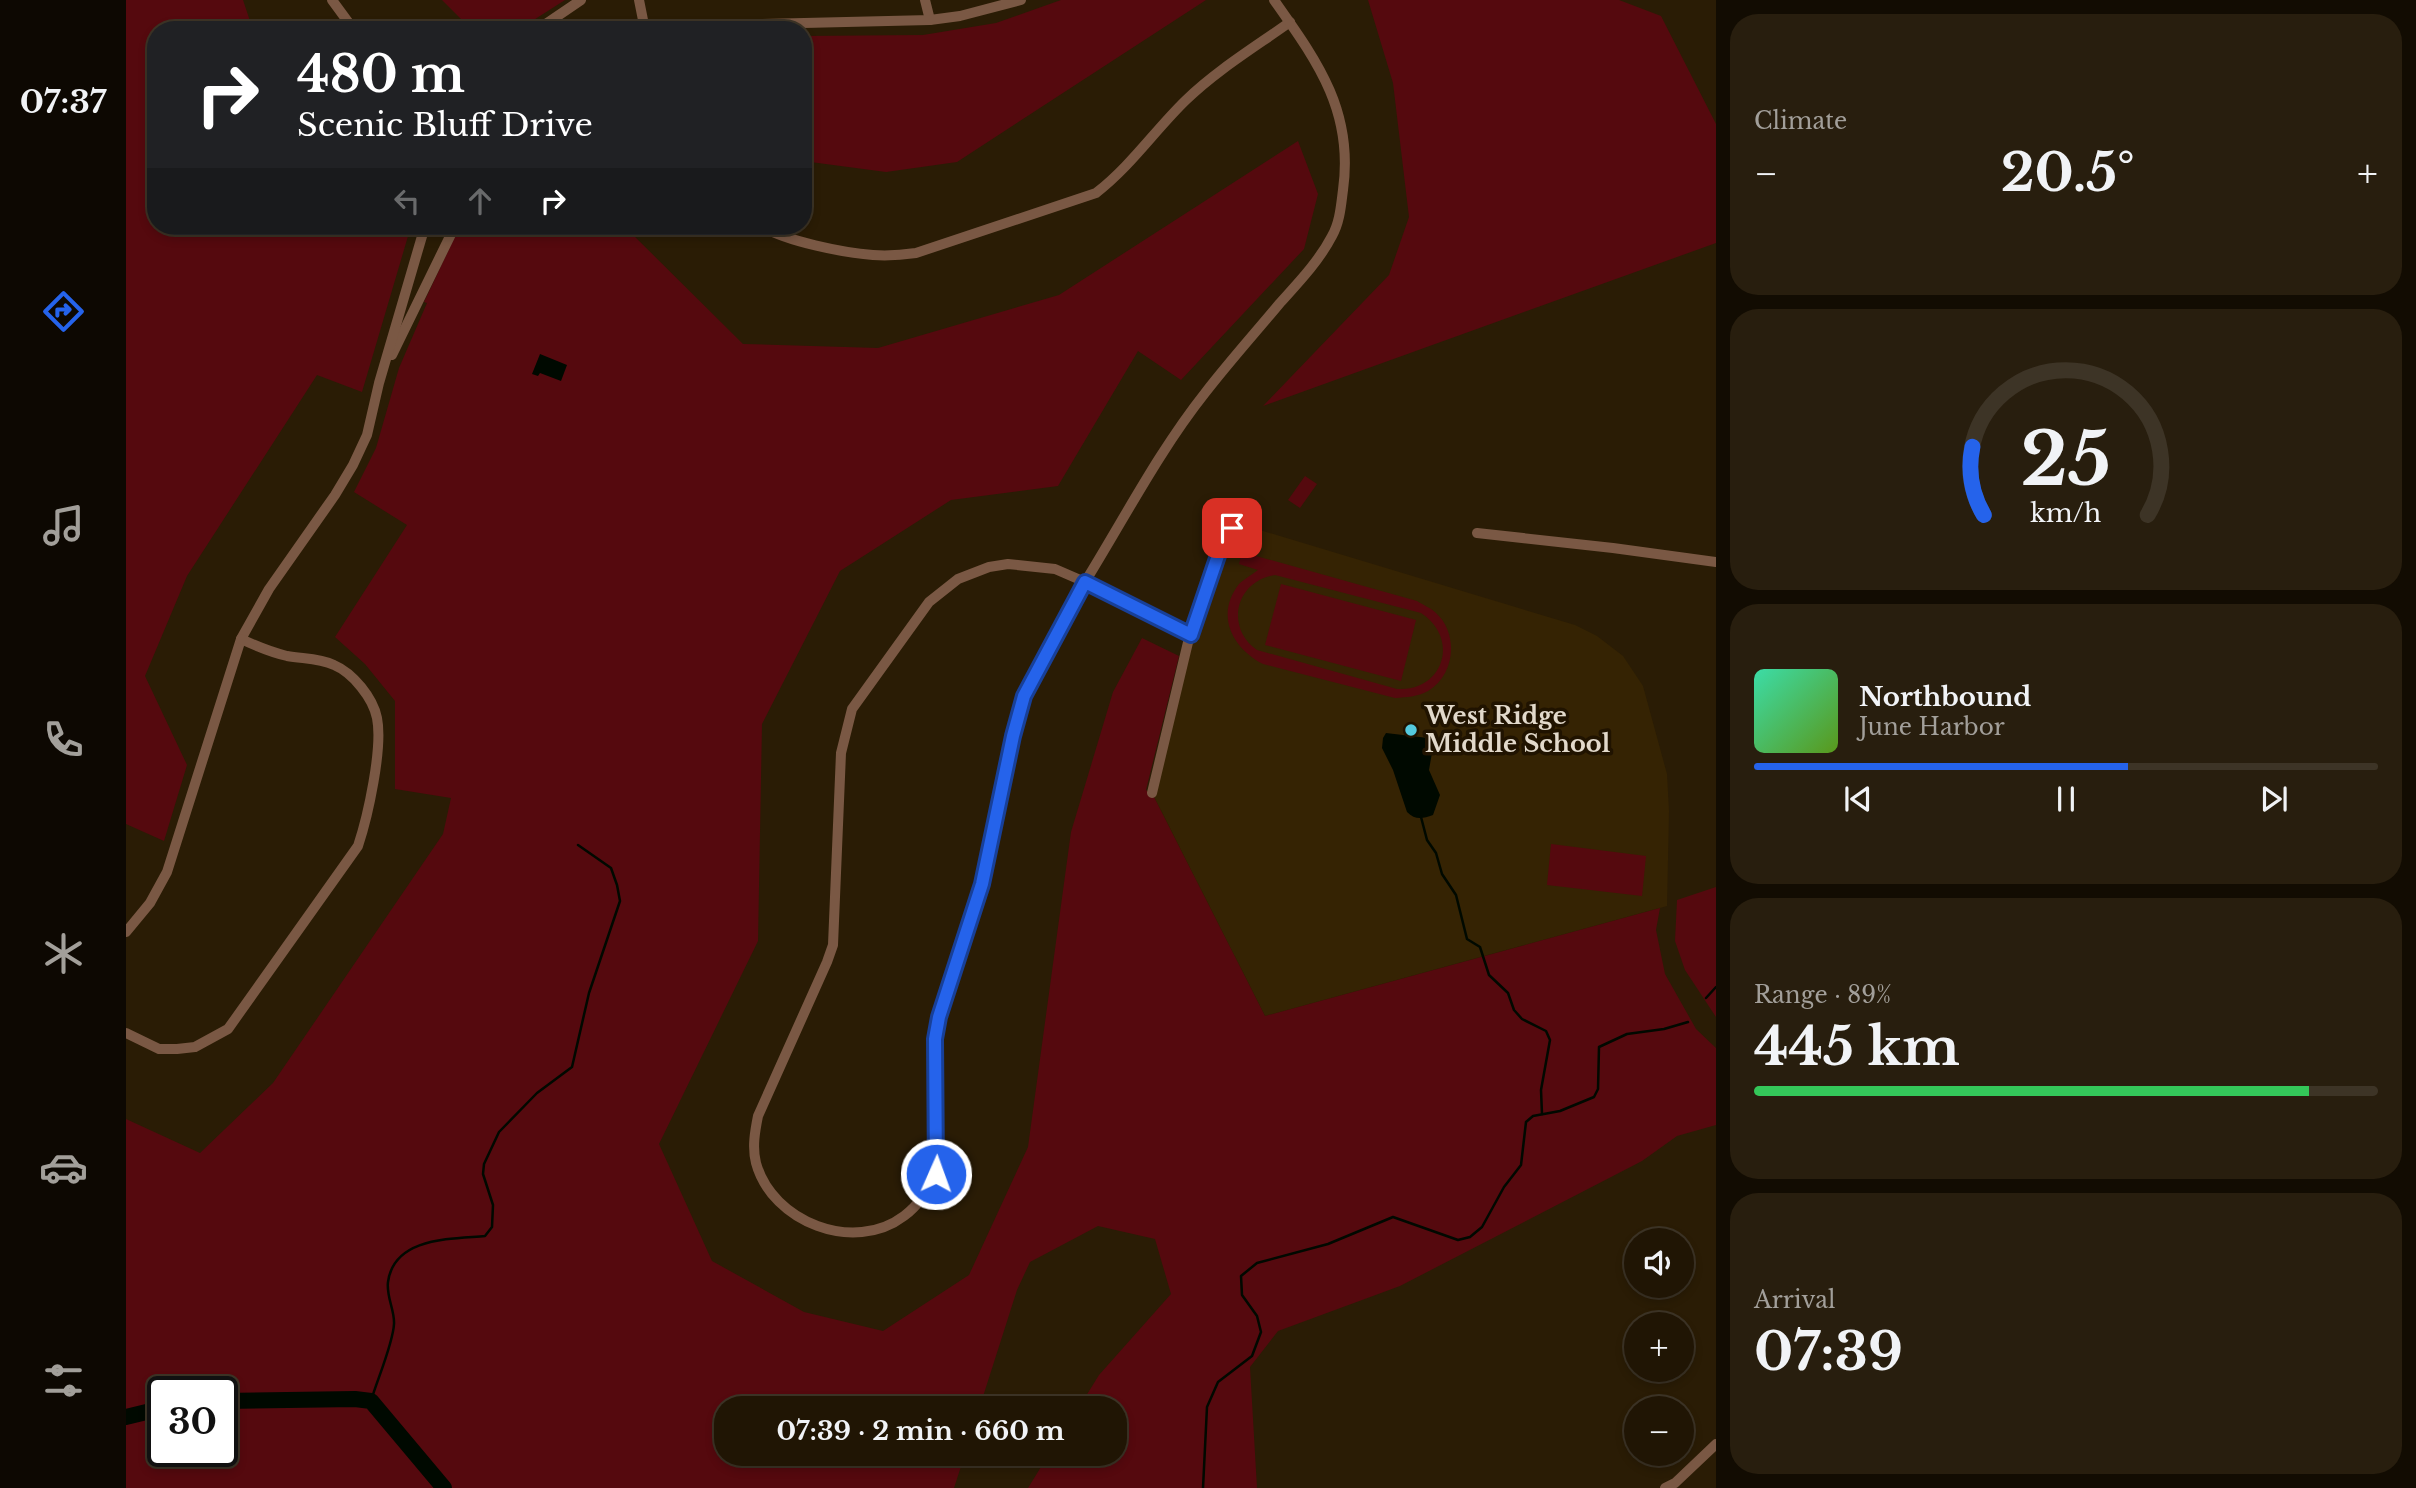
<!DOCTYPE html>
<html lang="en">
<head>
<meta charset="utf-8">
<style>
  body { margin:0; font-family:"Libre Baskerville",serif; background:#281e0e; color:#f1f3f6; height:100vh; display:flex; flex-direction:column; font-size:26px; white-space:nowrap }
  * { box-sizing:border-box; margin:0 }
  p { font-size:23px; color:#a29f9a }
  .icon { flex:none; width:38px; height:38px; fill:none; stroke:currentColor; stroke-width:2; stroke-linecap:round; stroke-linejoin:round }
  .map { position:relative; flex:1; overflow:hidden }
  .side { display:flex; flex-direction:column; gap:14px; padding:14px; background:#120c02; width:700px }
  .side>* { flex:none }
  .top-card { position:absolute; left:21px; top:21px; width:665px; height:214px; border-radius:28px; box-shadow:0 4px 10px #0003,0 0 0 2px #3d3426; background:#202124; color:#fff; overflow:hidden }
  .buttons { position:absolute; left:1498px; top:1228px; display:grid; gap:14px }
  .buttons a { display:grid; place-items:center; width:70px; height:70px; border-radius:50%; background:#201504; box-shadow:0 4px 10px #0003,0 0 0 2px #3d3426; font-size:35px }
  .speed { position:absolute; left:21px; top:1376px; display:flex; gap:14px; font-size:35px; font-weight:700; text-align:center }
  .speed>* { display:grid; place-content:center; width:91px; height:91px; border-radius:50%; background:#201504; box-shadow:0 4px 10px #0003,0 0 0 2px #3d3426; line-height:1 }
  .speed .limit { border:4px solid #111; border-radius:10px; background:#fff; color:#111 }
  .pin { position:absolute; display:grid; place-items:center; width:60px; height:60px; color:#fff; margin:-30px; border-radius:14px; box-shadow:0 4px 10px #0006 }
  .me { position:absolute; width:77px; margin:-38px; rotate:2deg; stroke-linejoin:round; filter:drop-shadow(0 0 5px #0008) }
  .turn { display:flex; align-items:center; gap:24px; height:147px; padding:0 35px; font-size:32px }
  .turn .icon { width:91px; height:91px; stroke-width:2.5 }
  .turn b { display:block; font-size:49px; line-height:60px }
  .lanes { display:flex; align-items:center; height:66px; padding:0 35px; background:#0003; justify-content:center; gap:35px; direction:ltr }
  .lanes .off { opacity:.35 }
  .big { font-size:52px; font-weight:800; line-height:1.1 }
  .side .widget { flex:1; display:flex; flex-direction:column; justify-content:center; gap:10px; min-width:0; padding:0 24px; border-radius:28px; background:#281e0e }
  .side .dial { align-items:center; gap:0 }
  .dial svg { height:182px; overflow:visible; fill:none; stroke:#3d3426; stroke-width:7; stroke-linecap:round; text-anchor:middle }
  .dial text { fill:#f1f3f6; stroke:none }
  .song { display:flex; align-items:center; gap:21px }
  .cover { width:84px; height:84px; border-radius:10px; background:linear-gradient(135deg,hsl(160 70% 55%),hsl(90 70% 35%)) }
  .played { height:7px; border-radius:4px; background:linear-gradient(90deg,#2563eb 60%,#3d3426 60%) }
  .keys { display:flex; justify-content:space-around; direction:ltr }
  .heat { display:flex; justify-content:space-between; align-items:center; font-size:38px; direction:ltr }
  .charge { height:10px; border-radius:5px; background:linear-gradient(90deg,#34c759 89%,#3d3426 0) }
  .trip { position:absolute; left:588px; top:1396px; width:413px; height:70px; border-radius:28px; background:#201504; box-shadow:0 4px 10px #0003,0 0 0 2px #3d3426; font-weight:800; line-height:70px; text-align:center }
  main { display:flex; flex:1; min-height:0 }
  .menu { display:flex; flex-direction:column; width:126px; justify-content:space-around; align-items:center; background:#0d0802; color:#a29f9a }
  .menu .icon { width:49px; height:49px }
  .menu .on { color:#2563eb }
  .menu b { font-size:32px; color:#f1f3f6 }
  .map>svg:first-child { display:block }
  .built { fill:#352303 }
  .green { fill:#55090e; fill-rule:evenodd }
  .water { fill:#000900 }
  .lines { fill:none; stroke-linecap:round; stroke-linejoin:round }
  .stream { stroke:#000900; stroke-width:2.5 }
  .river { stroke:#000900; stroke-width:16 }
  .minor { stroke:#7a5844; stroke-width:10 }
  .route-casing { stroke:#184099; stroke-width:18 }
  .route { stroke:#2563eb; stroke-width:12 }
  .poi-dot { fill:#54cade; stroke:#201300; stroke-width:2.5 }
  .labels { text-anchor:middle; stroke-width:7; stroke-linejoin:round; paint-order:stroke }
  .poi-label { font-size:24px; font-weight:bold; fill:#e2d9cb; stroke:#201300; text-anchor:start }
</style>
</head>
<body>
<main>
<nav class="menu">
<b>07:37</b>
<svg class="icon on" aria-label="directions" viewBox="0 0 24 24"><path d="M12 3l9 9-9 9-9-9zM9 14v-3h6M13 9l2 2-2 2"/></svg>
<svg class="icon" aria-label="music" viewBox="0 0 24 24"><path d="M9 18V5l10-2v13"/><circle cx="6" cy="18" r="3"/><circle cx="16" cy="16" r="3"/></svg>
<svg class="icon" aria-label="phone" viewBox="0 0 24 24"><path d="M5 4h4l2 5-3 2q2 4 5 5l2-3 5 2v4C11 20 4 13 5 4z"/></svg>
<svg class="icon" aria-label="climate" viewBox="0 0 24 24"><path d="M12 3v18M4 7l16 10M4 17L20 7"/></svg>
<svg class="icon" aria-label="car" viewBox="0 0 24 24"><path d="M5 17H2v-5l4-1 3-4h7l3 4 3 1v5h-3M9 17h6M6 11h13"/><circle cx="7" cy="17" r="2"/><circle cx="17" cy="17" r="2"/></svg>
<svg class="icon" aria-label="filters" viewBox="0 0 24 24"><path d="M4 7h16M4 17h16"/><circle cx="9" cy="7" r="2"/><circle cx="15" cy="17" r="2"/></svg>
</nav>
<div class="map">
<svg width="1590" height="1488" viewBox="0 0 1590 1488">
  <rect width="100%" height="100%" fill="#2a1c05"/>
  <polygon class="built" points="1094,518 1449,625 1471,636 1497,656 1517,686 1541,774 1543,811 1541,906 1139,1016 1026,793 1060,638"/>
  <g class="green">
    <polygon points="0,0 117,0 127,30 30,30 30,226 285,226 236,392 191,375 61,576 19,676 61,765 38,841 0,824"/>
    <polygon points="316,0 439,0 392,30 328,30 335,19"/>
    <polygon points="935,0 1080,0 831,162 760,172 677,161 677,36 797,35 870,23"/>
    <polygon points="1242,0 1493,0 1535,16 1590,124 1590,243 1137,406 1263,275 1283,217 1267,83"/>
    <path d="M 1172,141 L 1192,194 L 1178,249 L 1055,380 L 1012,351 L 932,486 L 825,500 L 714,571 L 636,724 L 632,941 L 533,1144 L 586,1261 L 678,1312 L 757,1331 L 843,1275 L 902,1147 L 945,832 L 987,692 L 1016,638 L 1053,656 L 1020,790 L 1028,797 L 1139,1016 L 1534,908 L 1530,930 L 1539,974 L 1570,1029 L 1590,1048 L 1590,1125 L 1551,1136 L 1516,1161 L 1274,1286 L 1152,1331 L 1124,1367 L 1131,1488 L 902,1488 L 923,1454 L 989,1454 L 989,1409 L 952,1409 L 973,1375 L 1045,1294 L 1029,1239 L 972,1226 L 904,1262 L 891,1290 L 853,1409 L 600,1409 L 600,1454 L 839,1454 L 828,1488 L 0,1488 L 0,1119 L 74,1153 L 147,1083 L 317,834 L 325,798 L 269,789 L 269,701 L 239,664 L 209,637 L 281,525 L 228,492 L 250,448 L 273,368 L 301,303 L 298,302 L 334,226 L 498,226 L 617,344 L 752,348 L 933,295 ZM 37,1391 L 96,1391 L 96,1451 L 37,1451 Z"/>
    <polygon points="1179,476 1191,484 1174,508 1162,500"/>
    <path d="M 1116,552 L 1291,601 C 1297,605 1305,608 1310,613 C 1333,634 1329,675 1302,691 C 1291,697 1281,697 1269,698 L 1137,664 C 1106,648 1089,615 1113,584 C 1118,579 1126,575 1132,570 L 1113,564 ZM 1149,575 L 1295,613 C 1334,638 1318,692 1271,689 L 1131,650 C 1099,628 1109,581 1149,575 Z"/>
    <polygon points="1155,584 1290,620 1275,681 1139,645"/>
    <polygon points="1425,844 1520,856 1516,896 1421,885"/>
    <polygon points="1590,887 1590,1017 1559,970 1549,941 1551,900"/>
  </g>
  <g class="water">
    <polygon points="414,354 441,365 435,381 414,373 412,376 406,374"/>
    <path d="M 1260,733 L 1302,738 L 1308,741 L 1303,770 L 1314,795 L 1307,815 C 1296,819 1289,820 1281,812 L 1267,770 L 1256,748 L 1257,738 Z"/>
  </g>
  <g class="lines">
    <g class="stream">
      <polyline points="1295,817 1301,840 1310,853 1316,874 1330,895 1341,939 1354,947 1363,975 1382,993 1388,1010 1396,1019 1420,1031 1424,1040 1415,1090 1416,1114"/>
      <polyline points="1580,998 1590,987"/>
      <path d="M 245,1401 C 251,1380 267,1344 268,1324 C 269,1311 260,1296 262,1282 C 268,1237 325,1239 359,1236 L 366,1227 L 367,1205 L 357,1174 L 358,1164 L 373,1132 L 411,1093 L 446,1067 L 463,993 L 494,901 L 491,885 L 485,868 L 452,845"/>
      <polyline points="1077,1488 1081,1407 1092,1382 1126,1356 1135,1332 1131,1316 1116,1295 1115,1276 1131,1263 1202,1244 1267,1217 1332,1240 1344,1237 1356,1227 1378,1187 1395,1165 1400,1122 1407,1116 1434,1111 1468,1097 1472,1089 1473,1047 1501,1034 1538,1029 1562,1022"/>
    </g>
    <g class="river">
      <polyline points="96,1401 229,1399 245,1401 318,1488"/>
      <polyline points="0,1417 37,1408"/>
    </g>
    <g class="minor">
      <polyline points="206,0 228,30"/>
      <polyline points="513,0 519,30"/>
      <polyline points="799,0 804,20"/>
      <polyline points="411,30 455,0"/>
      <polyline points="572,30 594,25 804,20 834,16 895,0"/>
      <path d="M 636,226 C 658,241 719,253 747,255 C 761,256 776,255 790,253 L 970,193 C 1005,166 1029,130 1060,100 C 1091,70 1129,47 1164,22"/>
      <polyline points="266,355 329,226"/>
      <polyline points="1351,533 1487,548 1590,562"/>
      <path d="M 882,564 L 929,569 L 959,582 L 898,696 L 887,736 L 856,884 L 812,1017 L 809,1039 L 810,1174 C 801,1191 793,1205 778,1216 C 728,1254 646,1222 630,1163 C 626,1147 629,1131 632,1116 L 701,962 L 707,945 L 715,753 L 726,709 L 803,602 L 832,579 L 863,567 Z"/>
      <path d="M 1064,634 L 959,582 C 998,519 1033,451 1079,393 C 1103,362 1129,333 1154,303 C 1173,282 1193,261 1206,236 C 1214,222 1215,205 1217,190 C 1228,111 1191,61 1148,0"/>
      <polyline points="1026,793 1064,634 1099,535 1106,528 1110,518"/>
      <polyline points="0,932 24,903 41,872 115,639 143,589 209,495 227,465 241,435 253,383 299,226"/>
      <path d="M 0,1033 L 33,1049 L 51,1049 L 69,1047 L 102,1029 L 232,846 C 242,816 257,748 251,718 C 247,698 227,673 208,665 C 193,658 177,659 161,656 C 144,652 130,646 115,639"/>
      <polyline points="1539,1488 1549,1483 1590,1444"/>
    </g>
  </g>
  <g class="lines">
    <g class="route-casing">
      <polyline id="route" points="810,1174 809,1039 813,1017 856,884 887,736 898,696 959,582 1065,635 1099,535 1106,528"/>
    </g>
    <use href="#route" class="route"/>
  </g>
  <circle class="poi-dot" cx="1285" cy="730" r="7"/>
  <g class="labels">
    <g class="poi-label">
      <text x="1299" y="724">West Ridge<tspan x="1299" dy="28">Middle School</tspan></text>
    </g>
  </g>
</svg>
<div class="buttons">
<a><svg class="icon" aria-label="sound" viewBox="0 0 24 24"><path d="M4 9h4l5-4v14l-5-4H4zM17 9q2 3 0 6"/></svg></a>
<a>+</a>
<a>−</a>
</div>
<div class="speed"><div class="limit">30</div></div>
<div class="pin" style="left:1106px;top:528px;background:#d93025"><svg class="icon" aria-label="arrive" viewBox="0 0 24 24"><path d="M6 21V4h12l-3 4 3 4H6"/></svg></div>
<svg class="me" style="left:810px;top:1174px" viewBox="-20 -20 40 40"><circle r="17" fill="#2563eb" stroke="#fff" stroke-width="3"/><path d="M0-11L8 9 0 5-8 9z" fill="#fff"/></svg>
<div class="trip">07:39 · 2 min · 660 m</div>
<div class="top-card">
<div class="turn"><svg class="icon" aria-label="right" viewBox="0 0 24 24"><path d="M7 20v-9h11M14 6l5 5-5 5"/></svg><div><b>480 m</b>Scenic Bluff Drive</div></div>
<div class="lanes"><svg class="icon off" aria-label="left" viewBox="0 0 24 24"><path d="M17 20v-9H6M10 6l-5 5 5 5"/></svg><svg class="icon off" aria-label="ahead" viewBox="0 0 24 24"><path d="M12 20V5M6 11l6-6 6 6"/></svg><svg class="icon" aria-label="right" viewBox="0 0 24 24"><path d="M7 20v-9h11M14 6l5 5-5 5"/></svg></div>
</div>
</div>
<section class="side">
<div class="widget"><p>Climate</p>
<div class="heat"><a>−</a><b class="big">20.5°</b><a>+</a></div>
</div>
<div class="widget dial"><svg viewBox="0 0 100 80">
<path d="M14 69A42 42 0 1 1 86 69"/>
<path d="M14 69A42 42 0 0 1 9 39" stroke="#2563eb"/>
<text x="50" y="56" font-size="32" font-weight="700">25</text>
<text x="50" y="72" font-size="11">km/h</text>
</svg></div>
<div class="widget">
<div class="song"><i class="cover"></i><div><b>Northbound</b><p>June Harbor</p></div></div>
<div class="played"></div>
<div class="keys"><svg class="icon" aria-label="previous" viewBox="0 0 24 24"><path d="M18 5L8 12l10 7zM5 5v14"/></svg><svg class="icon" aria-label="pause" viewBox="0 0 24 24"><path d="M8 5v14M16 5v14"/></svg><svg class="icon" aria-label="next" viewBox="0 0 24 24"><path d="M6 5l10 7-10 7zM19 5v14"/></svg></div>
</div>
<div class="widget"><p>Range · 89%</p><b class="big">445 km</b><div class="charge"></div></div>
<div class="widget"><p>Arrival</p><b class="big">07:39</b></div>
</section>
</main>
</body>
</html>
